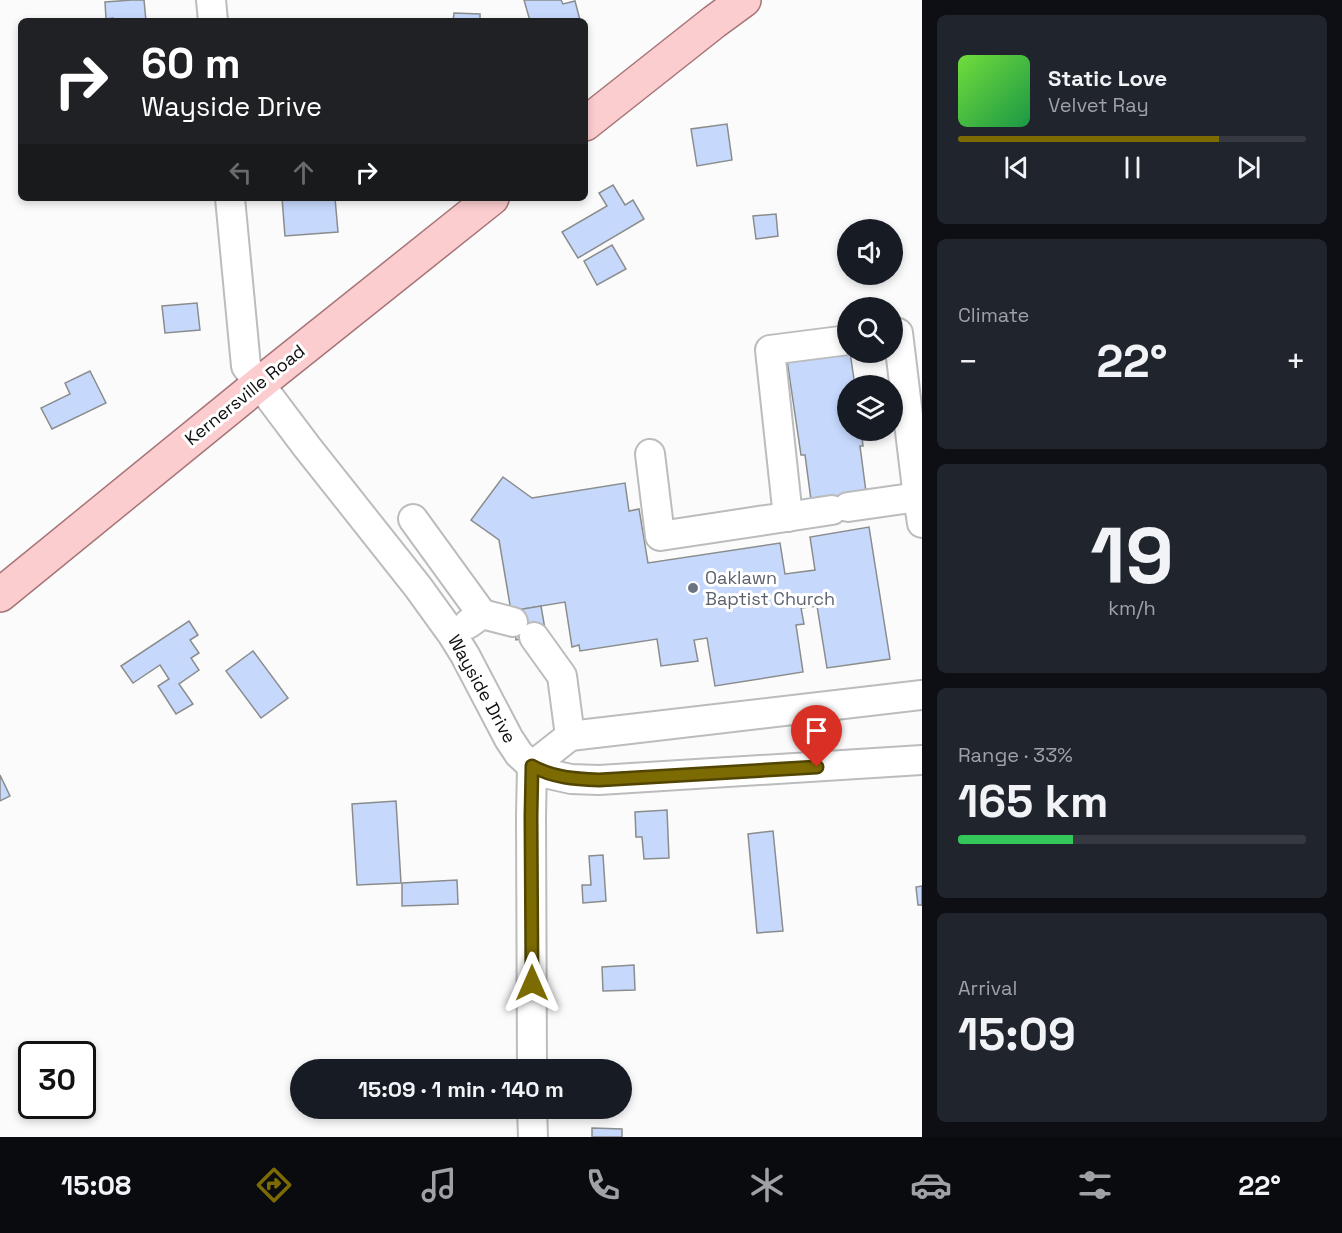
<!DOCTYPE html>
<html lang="en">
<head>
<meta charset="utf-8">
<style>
  body { margin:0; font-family:"Space Grotesk",sans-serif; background:#20242c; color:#f1f3f6; height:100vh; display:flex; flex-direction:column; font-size:22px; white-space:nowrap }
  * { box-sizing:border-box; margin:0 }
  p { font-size:20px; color:#9ea1a6 }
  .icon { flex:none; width:33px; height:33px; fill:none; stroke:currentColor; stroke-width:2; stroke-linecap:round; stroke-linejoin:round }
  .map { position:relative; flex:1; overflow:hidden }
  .panel { display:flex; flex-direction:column; gap:15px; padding:15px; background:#0d0f14; width:420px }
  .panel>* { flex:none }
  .guide { position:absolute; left:18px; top:18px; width:570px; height:183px; border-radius:9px; box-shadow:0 3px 9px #0003; background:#202124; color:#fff; overflow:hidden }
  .buttons { position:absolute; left:837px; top:219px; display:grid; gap:12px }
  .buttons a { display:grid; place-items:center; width:66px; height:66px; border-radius:50%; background:#171b24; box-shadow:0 3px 9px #0003; font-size:30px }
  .speed { position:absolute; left:18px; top:1041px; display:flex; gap:12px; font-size:30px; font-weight:700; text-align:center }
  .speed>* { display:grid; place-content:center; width:78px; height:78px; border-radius:50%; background:#171b24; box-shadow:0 3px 9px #0003; line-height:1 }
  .speed .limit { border:3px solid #111; border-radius:9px; background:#fff; color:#111 }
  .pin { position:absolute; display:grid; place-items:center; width:51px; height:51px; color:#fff; margin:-62px -26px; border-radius:50% 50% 50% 0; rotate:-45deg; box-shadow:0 0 6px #0007 }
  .pin .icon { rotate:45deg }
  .me { position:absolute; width:66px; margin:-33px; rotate:0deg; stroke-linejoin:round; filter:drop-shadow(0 0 4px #0008) }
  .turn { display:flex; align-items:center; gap:21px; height:126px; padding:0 24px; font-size:27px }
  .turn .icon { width:78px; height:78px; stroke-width:2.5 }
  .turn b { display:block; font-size:42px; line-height:51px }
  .lanes { display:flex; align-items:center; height:57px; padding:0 24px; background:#0003; justify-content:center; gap:30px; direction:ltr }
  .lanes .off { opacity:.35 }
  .big { font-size:45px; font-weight:800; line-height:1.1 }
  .panel .tile { flex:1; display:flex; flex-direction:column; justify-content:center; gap:9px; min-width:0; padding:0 21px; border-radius:9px; background:#20242c }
  .panel .dial { align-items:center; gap:0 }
  .dial b { font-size:78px; line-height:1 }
  .song { display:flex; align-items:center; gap:18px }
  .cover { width:72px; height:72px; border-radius:9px; background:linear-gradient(135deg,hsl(100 70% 55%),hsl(140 70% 35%)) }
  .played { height:6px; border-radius:3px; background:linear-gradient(90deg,#7c6a02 75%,#363941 75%) }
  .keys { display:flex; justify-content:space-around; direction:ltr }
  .heat { display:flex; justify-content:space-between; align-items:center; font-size:33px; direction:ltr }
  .charge { height:9px; border-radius:4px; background:linear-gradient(90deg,#34c759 33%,#363941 0) }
  .trip { position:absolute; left:290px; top:1059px; width:342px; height:60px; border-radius:30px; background:#171b24; box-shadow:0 3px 9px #0003; font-weight:800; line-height:60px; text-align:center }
  .menu { display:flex; height:96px; justify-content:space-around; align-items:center; background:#090b0e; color:#9ea1a6 }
  .menu .icon { width:42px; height:42px }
  .menu .current { color:#7c6a02 }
  .menu b { font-size:27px; color:#f1f3f6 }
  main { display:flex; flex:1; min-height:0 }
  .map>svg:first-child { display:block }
  .building { fill:#c6d9fd; stroke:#8b8c8c; stroke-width:1.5 }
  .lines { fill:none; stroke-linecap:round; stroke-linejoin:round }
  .minor-casing { stroke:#bbbcbd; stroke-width:32 }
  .major-casing { stroke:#a67476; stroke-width:36 }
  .minor { stroke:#fff; stroke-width:28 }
  .major { stroke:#fbcdcf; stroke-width:33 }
  .route-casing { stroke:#514501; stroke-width:15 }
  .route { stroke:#7c6a02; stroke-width:10 }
  .worship-dot { fill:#6b7280; stroke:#fff; stroke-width:2 }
  .labels { text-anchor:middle; stroke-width:6; stroke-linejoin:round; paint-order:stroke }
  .street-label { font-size:18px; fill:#0d0d0d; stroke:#fff }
  .worship-label { font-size:18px; fill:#5b616d; stroke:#fff; text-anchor:start }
</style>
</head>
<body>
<main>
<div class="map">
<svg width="922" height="1137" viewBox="0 0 922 1137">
  <rect width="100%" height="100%" fill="#fbfbfc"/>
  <g class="building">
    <polygon points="132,0 144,0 146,21 113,21 113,18 106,19 105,2"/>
    <polygon points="524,0 561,0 563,4 575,1 580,20 575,21 530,21"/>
    <polygon points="454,13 480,14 480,21 453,21"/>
    <polygon points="727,124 732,160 697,166 691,129"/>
    <polygon points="613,185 625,205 633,200 644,219 578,258 562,232 607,206 599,193"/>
    <polygon points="282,198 335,198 338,232 285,236"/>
    <polygon points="776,214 778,236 756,239 753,216"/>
    <polygon points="612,245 626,269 597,285 584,261"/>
    <polygon points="197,303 200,330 165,333 162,306"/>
    <polygon points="850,352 855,386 848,386 848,430 861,430 863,446 860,446 866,492 811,500 805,455 801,455 787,360"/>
    <polygon points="90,371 106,403 52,429 41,408 70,394 65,383"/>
    <polygon points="503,477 532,498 625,483 629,511 639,509 648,563 780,543 785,574 815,570 810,537 869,527 890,659 827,668 817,606 801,608 804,624 796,625 803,672 715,686 707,638 694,640 698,661 661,666 657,639 580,651 579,645 572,647 565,602 511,611 499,540 471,520"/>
    <polygon points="541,606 546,635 516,640 511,611"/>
    <polygon points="189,621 198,635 190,640 199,653 191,658 199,670 179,684 193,704 176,714 158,686 169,679 160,665 133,683 121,666"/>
    <polygon points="253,651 288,698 261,718 226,671"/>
    <polygon points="0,775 10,796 0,801"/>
    <polygon points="396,801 401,883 357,885 352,804"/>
    <polygon points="667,810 669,858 644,859 642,837 636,837 635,812"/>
    <polygon points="773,831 783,931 757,933 748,834"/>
    <polygon points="603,855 606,901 583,903 582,885 591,885 589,856"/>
    <polygon points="457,880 458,904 402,906 402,883"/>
    <polygon points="922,886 922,905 918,905 916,887"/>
    <polygon points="634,965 635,990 603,991 602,967"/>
    <polygon points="592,1128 622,1129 622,1137 592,1137"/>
  </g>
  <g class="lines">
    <g class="minor-casing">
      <g id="minor">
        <polyline points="211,0 213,21"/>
        <polyline points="230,198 246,366 307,447 418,587 452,634 465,655 509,739 519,754 532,766 544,773 571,779 599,780 922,760"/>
        <polyline points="650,454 660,536 832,510"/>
        <polyline points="918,497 922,523"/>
        <polyline points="848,507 918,497 898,333 892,334"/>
        <polyline points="788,517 770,350 848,340"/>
        <polyline points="413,519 482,614"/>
        <polyline points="468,624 482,614 513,622"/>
        <polyline points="570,736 922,695"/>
        <polyline points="532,1070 531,816 532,766 570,736 562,676 534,637"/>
        <polyline points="532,1108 533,1137"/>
      </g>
    </g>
    <g class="major-casing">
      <g id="major">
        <polyline points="585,124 714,22 744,0"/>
        <polyline points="0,595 259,384 492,198"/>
      </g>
    </g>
    <use href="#minor" class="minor"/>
    <use href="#major" class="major"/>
  </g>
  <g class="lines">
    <g class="route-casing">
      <path id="route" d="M 532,983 L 531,816 L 532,766 C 554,778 575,779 599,780 L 817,767"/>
    </g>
    <use href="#route" class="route"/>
  </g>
  <circle class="worship-dot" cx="693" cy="588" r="6"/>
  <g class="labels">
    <g class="street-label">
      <text transform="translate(245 395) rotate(-39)" y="6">Kernersville Road</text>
      <text transform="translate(482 689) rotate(61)" y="6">Wayside Drive</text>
    </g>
    <g class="worship-label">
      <text x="705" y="584">Oaklawn<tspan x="705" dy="21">Baptist Church</tspan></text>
    </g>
  </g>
</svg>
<div class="buttons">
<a><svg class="icon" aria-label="sound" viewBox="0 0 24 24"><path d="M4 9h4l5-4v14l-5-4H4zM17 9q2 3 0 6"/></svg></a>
<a><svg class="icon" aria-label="search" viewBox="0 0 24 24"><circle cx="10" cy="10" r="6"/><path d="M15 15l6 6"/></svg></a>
<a><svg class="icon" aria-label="layers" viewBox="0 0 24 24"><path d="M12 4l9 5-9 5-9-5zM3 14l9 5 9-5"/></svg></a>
</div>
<div class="speed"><div class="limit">30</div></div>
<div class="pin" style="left:817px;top:767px;background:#d93025"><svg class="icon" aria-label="arrive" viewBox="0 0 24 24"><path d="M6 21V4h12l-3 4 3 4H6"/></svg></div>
<svg class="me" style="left:532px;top:983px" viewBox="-20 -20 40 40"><path d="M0-17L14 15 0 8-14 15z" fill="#7c6a02" stroke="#fff" stroke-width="4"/></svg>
<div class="trip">15:09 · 1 min · 140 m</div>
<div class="guide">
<div class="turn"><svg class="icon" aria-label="right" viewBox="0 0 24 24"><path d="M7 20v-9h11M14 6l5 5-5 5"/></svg><div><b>60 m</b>Wayside Drive</div></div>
<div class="lanes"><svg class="icon off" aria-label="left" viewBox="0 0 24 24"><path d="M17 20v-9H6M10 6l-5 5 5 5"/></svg><svg class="icon off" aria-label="ahead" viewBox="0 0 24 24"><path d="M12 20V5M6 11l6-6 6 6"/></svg><svg class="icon" aria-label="right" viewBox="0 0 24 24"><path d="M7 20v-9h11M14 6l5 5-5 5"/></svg></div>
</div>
</div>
<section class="panel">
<div class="tile">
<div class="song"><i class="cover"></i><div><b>Static Love</b><p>Velvet Ray</p></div></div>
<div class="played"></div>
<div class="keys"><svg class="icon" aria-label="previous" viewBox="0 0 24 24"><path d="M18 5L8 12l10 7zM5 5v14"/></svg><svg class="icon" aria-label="pause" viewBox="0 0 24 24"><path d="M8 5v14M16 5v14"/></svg><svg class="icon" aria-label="next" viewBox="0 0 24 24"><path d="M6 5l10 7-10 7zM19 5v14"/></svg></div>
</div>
<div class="tile"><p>Climate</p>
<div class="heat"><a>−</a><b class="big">22°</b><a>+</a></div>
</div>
<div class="tile dial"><b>19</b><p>km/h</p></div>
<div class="tile"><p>Range · 33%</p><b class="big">165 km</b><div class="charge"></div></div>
<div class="tile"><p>Arrival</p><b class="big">15:09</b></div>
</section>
</main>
<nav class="menu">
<b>15:08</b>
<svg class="icon current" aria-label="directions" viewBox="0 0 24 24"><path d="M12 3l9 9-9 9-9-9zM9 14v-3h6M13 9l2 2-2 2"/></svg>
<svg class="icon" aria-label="music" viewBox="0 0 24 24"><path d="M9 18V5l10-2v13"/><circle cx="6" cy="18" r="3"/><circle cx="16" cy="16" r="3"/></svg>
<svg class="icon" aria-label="phone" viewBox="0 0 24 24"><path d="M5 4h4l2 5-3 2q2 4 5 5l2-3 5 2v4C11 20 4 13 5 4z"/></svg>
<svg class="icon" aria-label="climate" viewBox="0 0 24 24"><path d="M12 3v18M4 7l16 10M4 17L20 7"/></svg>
<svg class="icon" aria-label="car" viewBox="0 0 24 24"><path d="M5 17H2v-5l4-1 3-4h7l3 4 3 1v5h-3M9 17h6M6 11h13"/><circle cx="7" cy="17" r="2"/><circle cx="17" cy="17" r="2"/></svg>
<svg class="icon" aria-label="filters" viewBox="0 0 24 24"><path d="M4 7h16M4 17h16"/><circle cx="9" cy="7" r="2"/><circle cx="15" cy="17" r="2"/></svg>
<b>22°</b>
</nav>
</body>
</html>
